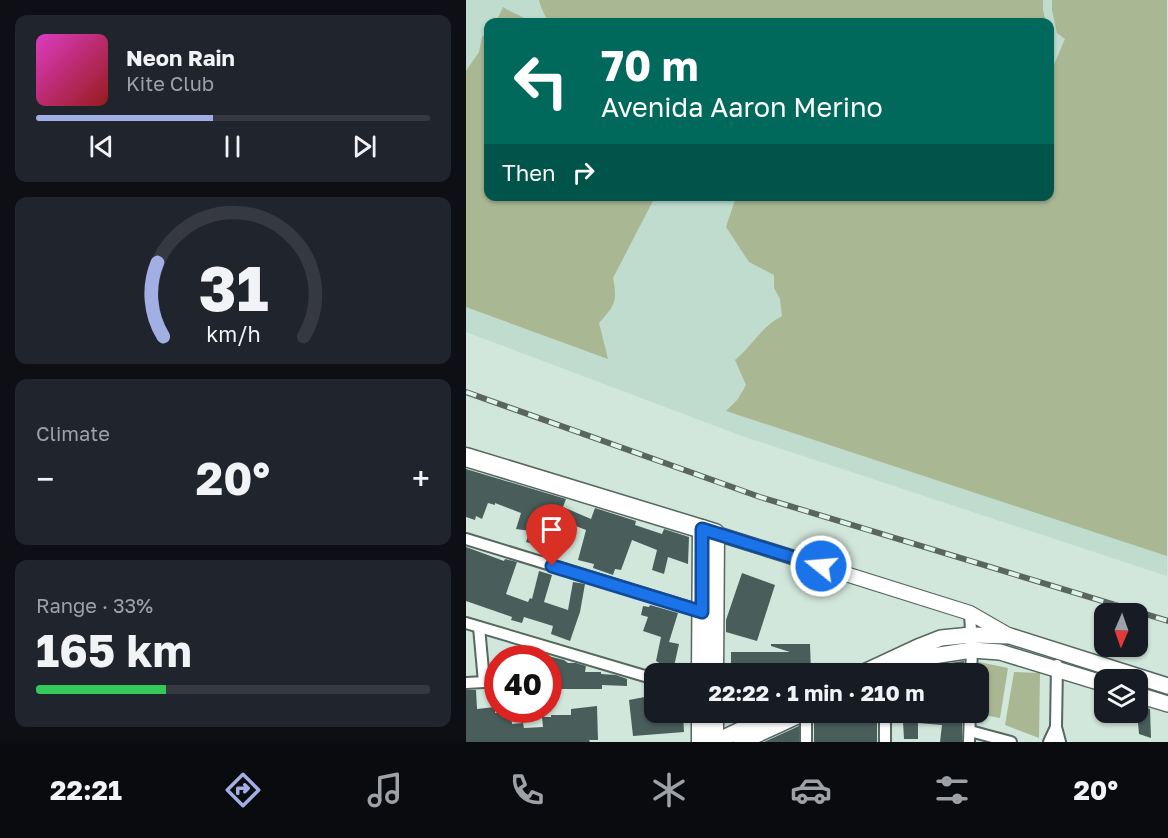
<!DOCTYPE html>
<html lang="en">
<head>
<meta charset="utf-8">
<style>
  body { margin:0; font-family:"Golos Text",sans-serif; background:#20242c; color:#f1f3f6; height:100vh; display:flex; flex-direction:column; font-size:22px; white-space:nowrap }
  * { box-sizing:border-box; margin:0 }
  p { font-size:20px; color:#9ea1a6 }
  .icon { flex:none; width:33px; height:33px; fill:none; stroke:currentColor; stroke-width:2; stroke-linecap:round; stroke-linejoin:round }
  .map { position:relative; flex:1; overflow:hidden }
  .drawer { display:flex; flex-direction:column; gap:15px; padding:15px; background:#0d0f14; width:466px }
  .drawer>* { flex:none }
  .hud { position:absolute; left:18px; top:18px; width:570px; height:183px; border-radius:12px; box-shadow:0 2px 4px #0004; background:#00695c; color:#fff; overflow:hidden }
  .needle { width:39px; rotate:182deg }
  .buttons { position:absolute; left:628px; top:603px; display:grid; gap:12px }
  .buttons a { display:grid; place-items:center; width:54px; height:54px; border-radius:12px; background:#171b24; box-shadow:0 2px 4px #0004; font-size:30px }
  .speed { position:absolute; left:18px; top:645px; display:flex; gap:12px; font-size:30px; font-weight:700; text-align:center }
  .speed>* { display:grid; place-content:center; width:78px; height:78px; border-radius:50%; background:#171b24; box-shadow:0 2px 4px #0004; line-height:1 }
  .speed .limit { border:9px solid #d22; background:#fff; color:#111 }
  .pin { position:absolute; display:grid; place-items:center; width:51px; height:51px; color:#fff; margin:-62px -26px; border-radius:50% 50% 50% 0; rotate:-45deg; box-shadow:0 0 6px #0007 }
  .pin .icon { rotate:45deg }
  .me { position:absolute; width:66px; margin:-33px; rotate:287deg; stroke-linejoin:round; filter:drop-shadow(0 0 4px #0008) }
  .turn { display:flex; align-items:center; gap:21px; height:126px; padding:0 18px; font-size:27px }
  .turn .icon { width:78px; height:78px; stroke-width:2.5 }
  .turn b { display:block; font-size:42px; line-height:51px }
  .then { display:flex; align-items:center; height:57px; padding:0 18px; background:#0003; gap:12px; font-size:22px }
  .big { font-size:45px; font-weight:700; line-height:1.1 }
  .drawer .widget { flex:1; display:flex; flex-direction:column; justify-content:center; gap:9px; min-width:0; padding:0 21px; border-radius:12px; background:#20242c }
  .drawer .dial { align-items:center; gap:0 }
  .dial svg { height:156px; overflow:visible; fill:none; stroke:#363941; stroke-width:7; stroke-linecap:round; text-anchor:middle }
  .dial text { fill:#f1f3f6; stroke:none }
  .song { display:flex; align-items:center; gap:18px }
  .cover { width:72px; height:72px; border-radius:9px; background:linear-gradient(135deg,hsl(310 70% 55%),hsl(0 70% 35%)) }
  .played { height:6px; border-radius:3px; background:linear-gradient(90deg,#a2afe4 45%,#363941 45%) }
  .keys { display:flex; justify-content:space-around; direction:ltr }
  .heat { display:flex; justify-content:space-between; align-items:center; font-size:33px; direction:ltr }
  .charge { height:9px; border-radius:4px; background:linear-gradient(90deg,#34c759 33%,#363941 0) }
  .trip { position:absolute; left:178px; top:663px; width:345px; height:60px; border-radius:12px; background:#171b24; box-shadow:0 2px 4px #0004; font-weight:700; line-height:60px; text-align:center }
  .dock { display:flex; height:96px; justify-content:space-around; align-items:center; background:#090b0e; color:#9ea1a6 }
  .dock .icon { width:42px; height:42px }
  .dock .on { color:#a2afe4 }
  .dock b { font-size:27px; color:#f1f3f6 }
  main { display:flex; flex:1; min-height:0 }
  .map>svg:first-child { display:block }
  .built { fill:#bfdcce; fill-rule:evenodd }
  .green { fill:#aab793 }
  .building { fill:#495e5b }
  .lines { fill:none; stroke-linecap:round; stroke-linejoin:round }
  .minor-casing { stroke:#55675f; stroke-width:14 }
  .tertiary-casing { stroke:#55675f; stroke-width:16 }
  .secondary-casing { stroke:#55675f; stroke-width:18 }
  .primary-casing { stroke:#55675f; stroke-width:21 }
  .minor { stroke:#fff; stroke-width:10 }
  .tertiary { stroke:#fff; stroke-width:14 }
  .secondary { stroke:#fff; stroke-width:15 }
  .primary { stroke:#fff; stroke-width:18 }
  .rail-casing { stroke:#5a655f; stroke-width:6 }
  .rail { stroke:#dff4ea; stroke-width:4; stroke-dasharray:11; stroke-linecap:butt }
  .route-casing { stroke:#114b97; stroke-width:15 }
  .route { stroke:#1a73e8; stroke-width:10 }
</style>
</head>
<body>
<main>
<section class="drawer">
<div class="widget">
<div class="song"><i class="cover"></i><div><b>Neon Rain</b><p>Kite Club</p></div></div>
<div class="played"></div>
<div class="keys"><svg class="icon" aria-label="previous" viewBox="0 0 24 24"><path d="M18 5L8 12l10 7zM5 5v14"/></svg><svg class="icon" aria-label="pause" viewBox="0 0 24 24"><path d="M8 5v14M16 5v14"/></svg><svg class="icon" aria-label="next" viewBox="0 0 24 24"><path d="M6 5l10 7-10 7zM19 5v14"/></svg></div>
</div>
<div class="widget dial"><svg viewBox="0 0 100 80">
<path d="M14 69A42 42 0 1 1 86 69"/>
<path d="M14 69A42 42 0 0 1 11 31" stroke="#a2afe4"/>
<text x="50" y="56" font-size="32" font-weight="700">31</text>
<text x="50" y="72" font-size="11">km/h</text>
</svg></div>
<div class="widget"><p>Climate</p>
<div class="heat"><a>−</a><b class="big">20°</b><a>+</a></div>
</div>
<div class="widget"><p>Range · 33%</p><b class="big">165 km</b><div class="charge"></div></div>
</section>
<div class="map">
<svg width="702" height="742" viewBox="0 0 702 742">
  <rect width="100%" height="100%" fill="#d2e7dc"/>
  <path class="built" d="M 0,0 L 701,0 L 701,576 L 273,435 L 0,332 ZM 22,22 L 584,22 L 584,196 L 22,196 Z"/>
  <g class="green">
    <polygon points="73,0 577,0 577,10 580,22 82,22 75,7"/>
    <path d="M 586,0 L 701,0 L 701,556 L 260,411 L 272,399 L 280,385 L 269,360 C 288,344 294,328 316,316 L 314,299 L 308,288 L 308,275 L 283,262 L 260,227 L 270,197 L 584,196 L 584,74 L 599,39 L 591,33 L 586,10 Z"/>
    <path d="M 37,7 C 46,13 55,15 64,22 L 30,22 Z"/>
    <path d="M 22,31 L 22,196 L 189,197 L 147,278 C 152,302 148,306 133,323 L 142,359 L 0,307 L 0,71 L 13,52 L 16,37 Z"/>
    <polygon points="513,662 542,668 534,718 507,713 513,712 513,674 511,673"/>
    <polygon points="548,672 574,673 573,738 539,725"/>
  </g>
  <g class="building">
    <polygon points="0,469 100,499 97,507 125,519 129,508 170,521 169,525 196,534 198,529 223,537 222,564 202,557 198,574 186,570 191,550 166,540 155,570 149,569 147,575 127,568 128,564 112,560 120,530 102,523 93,552 60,542 64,531 50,529 55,513 29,503 29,505 22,503 16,519 10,516 9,520 0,517"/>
    <polygon points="0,547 38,561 39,559 51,562 40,594 62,602 64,598 66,599 73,571 86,575 78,602 102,610 107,582 119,584 114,612 104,641 85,634 87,626 58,617 56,623 45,620 46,617 0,601"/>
    <polygon points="276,573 309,585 291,641 260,632 260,620"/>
    <polygon points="184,605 212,613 203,642 213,644 207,671 190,661 195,637 177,631 182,617 175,615 177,606 183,607"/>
    <polygon points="305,644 344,644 345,673 300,674 300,668 265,668 265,652 324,652 305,646"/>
    <rect x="43" y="648" width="17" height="10"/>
    <polygon points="82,656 98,660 102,663 110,663 120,666 119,672 135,672 135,674 150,675 161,679 161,686 136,685 136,689 93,689 93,693 82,693"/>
    <polygon points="498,661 498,674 451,674 470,665"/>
    <polygon points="0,690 10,690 11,709 29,707 29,713 45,711 46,724 57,723 58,728 77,727 76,717 85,717 85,715 105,715 105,709 131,706 132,740 123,740 124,742 0,742"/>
    <polygon points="189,695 189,712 217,712 218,732 167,736 163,700"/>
    <polygon points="672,705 684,709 685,738 673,734 671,712 672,712"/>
    <polygon points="351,712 411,712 411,742 348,742 348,718"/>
    <polygon points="426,712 496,712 496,742 474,742 476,725 452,723 452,739 438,739 437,722 426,721"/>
    <polygon points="333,726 333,742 298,742"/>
  </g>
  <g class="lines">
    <g class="minor-casing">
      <g id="minor">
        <polyline points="0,539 238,612"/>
        <polyline points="504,613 506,650 505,674"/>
        <polyline points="0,623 189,679"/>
        <polyline points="591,665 590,727 594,742"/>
        <polyline points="0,683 18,682 13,627"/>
        <polyline points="340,712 340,742"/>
        <polyline points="419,712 419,742"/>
        <polyline points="504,731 545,742"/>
        <polyline points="503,742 504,712"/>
        <polyline points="583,742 590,727"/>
      </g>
    </g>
    <g class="tertiary-casing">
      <polyline id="tertiary" points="249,533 504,613 544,636"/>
    </g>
    <g class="secondary-casing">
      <g id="secondary">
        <polyline points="394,674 452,647 475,638 505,635 544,636 702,686"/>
        <polyline points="426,674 467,656 506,650 534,652 639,684"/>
        <polyline points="672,695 702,704"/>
        <polyline points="249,742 312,712"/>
        <polyline points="275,742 340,712"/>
      </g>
    </g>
    <g class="primary-casing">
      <g id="primary">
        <polyline points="0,457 249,533 248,674"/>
        <polyline points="235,674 236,529"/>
        <polyline points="235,742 235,712"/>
        <polyline points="248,742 248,712"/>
      </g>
    </g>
    <use href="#minor" class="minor"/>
    <use href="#tertiary" class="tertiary"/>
    <use href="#secondary" class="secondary"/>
    <use href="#primary" class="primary"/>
    <g class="rail-casing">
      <polyline id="rail" points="0,392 294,497 702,621"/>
    </g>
    <use href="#rail" class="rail"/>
  </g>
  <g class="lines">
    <g class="route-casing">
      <polyline id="route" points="86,566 236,612 236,529 355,566"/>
    </g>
    <use href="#route" class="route"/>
  </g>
</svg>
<div class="buttons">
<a><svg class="needle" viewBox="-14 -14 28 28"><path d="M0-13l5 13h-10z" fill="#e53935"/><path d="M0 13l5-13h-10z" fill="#9ea1a6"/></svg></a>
<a><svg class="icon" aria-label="layers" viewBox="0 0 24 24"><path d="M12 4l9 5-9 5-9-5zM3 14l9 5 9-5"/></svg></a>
</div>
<div class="speed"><div class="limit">40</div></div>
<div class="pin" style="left:86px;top:566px;background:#d93025"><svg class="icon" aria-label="arrive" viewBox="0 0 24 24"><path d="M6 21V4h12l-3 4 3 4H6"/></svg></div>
<svg class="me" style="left:355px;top:566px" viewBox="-20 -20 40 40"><circle r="17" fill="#1a73e8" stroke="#fff" stroke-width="3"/><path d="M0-11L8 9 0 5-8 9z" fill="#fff"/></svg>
<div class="trip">22:22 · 1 min · 210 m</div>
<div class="hud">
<div class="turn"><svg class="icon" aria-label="left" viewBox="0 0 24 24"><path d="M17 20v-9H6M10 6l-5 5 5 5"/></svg><div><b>70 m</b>Avenida Aaron Merino</div></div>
<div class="then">Then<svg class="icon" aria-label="right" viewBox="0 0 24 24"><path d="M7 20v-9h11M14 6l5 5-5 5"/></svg></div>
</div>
</div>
</main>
<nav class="dock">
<b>22:21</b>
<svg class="icon on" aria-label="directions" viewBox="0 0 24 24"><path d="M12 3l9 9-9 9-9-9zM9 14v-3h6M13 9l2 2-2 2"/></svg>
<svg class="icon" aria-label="music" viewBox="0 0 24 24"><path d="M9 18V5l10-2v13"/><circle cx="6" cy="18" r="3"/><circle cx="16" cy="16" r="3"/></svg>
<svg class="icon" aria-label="phone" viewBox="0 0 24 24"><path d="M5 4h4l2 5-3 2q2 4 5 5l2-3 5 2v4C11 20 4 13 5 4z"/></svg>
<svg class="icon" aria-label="climate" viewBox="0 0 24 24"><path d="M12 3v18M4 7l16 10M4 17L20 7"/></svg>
<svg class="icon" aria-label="car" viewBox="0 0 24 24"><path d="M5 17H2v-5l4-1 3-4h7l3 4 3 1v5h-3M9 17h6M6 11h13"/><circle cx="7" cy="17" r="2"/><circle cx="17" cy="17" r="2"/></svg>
<svg class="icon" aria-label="filters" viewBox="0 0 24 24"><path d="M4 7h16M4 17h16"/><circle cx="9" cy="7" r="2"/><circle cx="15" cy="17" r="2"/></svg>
<b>20°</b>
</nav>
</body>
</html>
